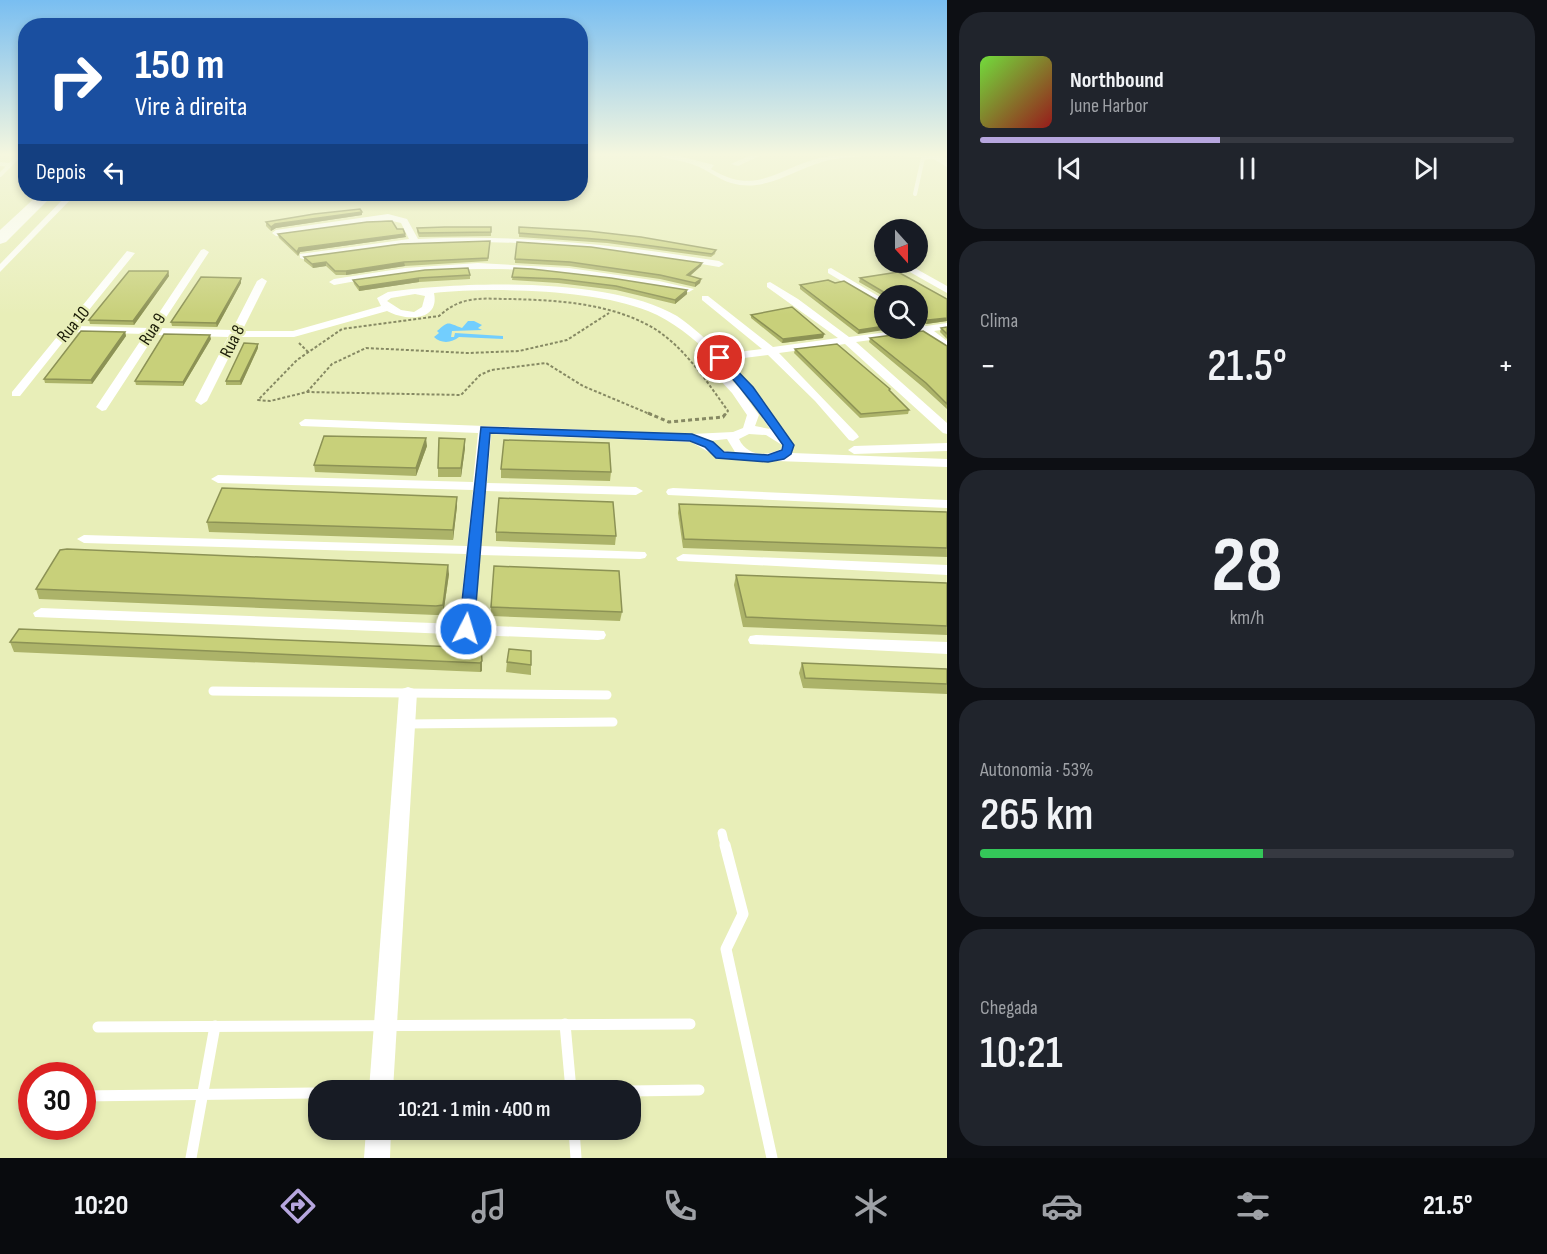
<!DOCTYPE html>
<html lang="pt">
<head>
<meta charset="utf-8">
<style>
  body { margin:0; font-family:"Sofia Sans Condensed",sans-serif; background:#20242c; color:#f1f3f6; height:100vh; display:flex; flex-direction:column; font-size:22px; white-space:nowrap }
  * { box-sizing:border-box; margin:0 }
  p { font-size:20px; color:#9ea1a6 }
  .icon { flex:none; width:33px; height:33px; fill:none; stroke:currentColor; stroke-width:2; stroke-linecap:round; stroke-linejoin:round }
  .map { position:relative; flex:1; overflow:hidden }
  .drawer { display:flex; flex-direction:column; gap:12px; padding:12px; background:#0d0f14; width:600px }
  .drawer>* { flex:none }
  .banner { position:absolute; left:18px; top:18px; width:570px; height:183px; border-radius:24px; box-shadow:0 3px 9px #0003; background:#1a4fa0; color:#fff; overflow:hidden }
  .needle { width:39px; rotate:159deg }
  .tools { position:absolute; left:874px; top:219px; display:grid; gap:12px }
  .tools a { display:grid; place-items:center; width:54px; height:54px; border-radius:50%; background:#171b24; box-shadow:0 3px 9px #0003; font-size:30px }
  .speed { position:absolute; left:18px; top:1062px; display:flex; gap:12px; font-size:30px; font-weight:700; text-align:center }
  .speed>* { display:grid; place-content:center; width:78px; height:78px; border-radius:50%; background:#171b24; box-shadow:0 3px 9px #0003; line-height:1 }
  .speed .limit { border:9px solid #d22; background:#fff; color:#111 }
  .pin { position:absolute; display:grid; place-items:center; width:51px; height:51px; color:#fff; margin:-26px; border:3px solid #fff; border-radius:50%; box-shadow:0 2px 6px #0007 }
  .me { position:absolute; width:66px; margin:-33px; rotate:5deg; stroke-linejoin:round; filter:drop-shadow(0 0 4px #0008) }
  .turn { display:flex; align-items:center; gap:21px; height:126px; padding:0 18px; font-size:27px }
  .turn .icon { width:78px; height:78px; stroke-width:2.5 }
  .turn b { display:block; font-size:42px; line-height:51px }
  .then { display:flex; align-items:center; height:57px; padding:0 18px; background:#0003; gap:12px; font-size:22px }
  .big { font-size:45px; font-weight:600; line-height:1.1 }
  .drawer .widget { flex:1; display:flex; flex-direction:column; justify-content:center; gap:9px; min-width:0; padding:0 21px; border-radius:24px; background:#20242c }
  .drawer .dial { align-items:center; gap:0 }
  .dial b { font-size:78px; line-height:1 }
  .song { display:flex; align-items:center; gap:18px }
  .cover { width:72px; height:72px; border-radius:9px; background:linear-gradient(135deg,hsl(100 70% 55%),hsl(0 70% 35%)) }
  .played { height:6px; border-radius:3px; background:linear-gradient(90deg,#b6a6de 45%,#363941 45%) }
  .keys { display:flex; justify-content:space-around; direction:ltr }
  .heat { display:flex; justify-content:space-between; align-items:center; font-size:33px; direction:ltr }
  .charge { height:9px; border-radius:4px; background:linear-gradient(90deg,#34c759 53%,#363941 0) }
  .trip { position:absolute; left:308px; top:1080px; width:333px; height:60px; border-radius:24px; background:#171b24; box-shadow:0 3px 9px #0003; font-weight:600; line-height:60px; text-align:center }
  .tabs { display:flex; height:96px; justify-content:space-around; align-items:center; background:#090b0e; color:#9ea1a6 }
  .tabs .icon { width:42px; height:42px }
  .tabs .active { color:#b6a6de }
  .tabs b { font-size:27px; color:#f1f3f6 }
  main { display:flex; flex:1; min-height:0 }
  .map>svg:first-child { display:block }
  .water { fill:#72cefe }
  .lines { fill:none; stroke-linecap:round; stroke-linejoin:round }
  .path-far1 { stroke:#868963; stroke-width:2; stroke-dasharray:3 2; stroke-linecap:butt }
  .path { stroke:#868963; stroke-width:3; stroke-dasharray:4 3; stroke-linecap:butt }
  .lane-far2 { stroke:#fff; stroke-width:4 }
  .lane-far1 { stroke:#fff; stroke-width:9 }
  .lane { stroke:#fff; stroke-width:11 }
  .street { fill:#fff; fill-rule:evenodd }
  .secondary { fill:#fff; fill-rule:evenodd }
  .highway { fill:#fff; fill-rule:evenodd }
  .wall { fill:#acb369 }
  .shaded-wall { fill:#8c9255 }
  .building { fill:#c8d07a; stroke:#8c9255; stroke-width:1.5 }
  .route { fill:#1a73e8; stroke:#114b97; stroke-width:1.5 }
  .labels { text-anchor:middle; stroke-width:5; stroke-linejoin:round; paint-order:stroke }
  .far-street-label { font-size:18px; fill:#191a06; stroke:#e8eeb8 }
</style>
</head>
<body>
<main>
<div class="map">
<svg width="947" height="1158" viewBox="0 0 947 1158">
  <rect width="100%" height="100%" fill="#e8eeb8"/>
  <path class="water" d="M 468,321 L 474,321 L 482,325 L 478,328 L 482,330 L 452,331 L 451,337 L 454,337 L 455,333 L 503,336 L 503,339 L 459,337 C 452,343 441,344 434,337 L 439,333 L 437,331 C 449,321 446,322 462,328 Z"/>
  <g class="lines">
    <g class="path-far1">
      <polyline points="299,343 308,352"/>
      <polyline points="307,392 332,364 366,348 468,353 519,351 567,340 609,313"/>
      <path d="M 652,415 L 583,386 L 546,363 L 491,370 L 480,375 L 461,395 L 307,392 L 270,401 L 258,400 L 297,360 L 342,329 L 439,316 C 446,310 453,305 462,302 C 477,297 493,299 508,299 C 557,300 612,303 655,329 C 686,349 707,382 728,411 L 725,415"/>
    </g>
    <polyline class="path" points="648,413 669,422 723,417 726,413"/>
    <g class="lane-far2">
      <polyline points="0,164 10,165 0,175"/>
      <polyline points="10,165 20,155 16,153"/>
      <polyline points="915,194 923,158 935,156"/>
    </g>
    <g class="lane-far1">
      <polyline points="213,691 607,695"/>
      <polyline points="406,724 613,722"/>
      <polyline points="722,833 725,846"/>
    </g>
    <g class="lane">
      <polyline points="725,845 743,914 726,949 772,1158"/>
      <polyline points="565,1024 571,1090"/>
      <polyline points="98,1027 690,1024"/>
      <polyline points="630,1091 699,1090"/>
      <polyline points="82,1096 313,1093"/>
      <polyline points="574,1130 576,1158"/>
      <polyline points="191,1158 215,1026"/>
    </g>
    <g class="street">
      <path d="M 655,153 L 667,153 L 714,165 L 711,169 C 757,197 777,168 820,158 C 846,152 872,153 899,153 C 911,153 930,150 940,156 L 936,158 C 903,156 869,154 835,159 C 798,165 769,194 731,183 C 717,179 707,169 694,165 C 682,160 666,160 655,153 Z"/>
      <polygon points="756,153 766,153 738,166 731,164"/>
      <polygon points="68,194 76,194 0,272 0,264"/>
      <path d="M 388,214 L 407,219 L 418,239 C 520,234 619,245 719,261 L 724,264 L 719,267 C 634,252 548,241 461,242 C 408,243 355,250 303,259 L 300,258 L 300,254 L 409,239 L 401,223 L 388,220 L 276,236 L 272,233 L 276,230 Z"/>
      <path d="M 204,249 L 209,252 L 159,328 L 232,330 L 257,281 L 262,278 L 267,281 L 242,331 L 293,331 L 381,306 L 377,298 L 388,292 C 462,281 612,277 677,316 C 693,327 708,341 722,354 L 762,349 L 702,300 L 702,296 L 708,296 L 773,347 L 838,338 L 767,287 L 767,283 L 770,282 L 798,299 L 849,337 L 918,328 L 920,323 L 926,326 L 947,323 L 947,329 L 934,331 L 947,341 L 947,349 L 922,333 L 856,342 L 947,423 L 947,434 L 943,433 L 845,344 L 779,353 L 857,434 L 859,437 L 853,441 L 849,440 L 815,401 L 768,355 L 728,360 L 763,402 L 792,442 L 794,445 L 792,453 L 947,459 L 947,467 L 721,459 L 691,442 L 491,434 L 487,483 L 636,487 L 643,491 L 636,495 L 486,491 L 481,546 L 645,552 L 647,555 L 645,558 L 640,559 L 480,555 L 474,625 L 604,631 L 606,635 L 604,639 L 598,640 L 35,617 L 33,613 L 41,608 L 459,624 L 466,554 L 84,543 L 77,539 L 84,535 L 467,546 L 473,490 L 218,483 L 211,479 L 218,475 L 473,482 L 478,433 L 301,426 L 299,423 L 305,419 L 692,434 L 733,432 L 743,428 L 747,415 L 732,393 L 694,352 L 699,349 L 712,356 C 693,338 673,321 648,311 C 594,289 491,287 434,293 C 440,322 405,321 387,311 L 294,337 L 239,337 L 207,401 L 201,405 L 195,401 L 228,337 L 155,335 L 106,410 L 102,411 L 96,407 L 145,334 L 71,332 L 20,396 L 12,396 L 12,392 L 127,251 L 135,253 L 76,326 L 149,328 L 201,250 ZM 415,294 L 425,296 L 422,307 L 414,312 L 401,310 L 387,301 L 391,298 ZM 715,362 L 717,362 C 736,383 754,405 770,429 L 755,426 L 759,415 L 740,389 ZM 749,434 L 766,435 L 782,445 L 781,449 C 766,457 747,456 739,439 ZM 727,439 L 735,452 L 724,451 L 709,441 Z"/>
      <polygon points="892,262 904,262 947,286 947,293"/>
      <path d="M 478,263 L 569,268 L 659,281 L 694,289 L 689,292 C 620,280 550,268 480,269 C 431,269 382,276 334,285 L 329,282 L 334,279 L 405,268 Z"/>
      <polygon points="831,268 885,300 885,307 828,273 828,269"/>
      <polygon points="947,443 947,451 854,454 848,450 854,446"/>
      <polygon points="673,488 947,500 947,508 668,495 666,492 668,489"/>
      <polygon points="683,554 947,565 947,575 678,561 676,558"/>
      <polygon points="756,635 947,642 947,654 750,644 748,640 750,636"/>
      <polygon points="408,687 414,689 417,693 393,1090 369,1090 399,693 402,689"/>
      <polygon points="366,1130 391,1130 390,1158 364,1158"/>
    </g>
    <polygon class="secondary" points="932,153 942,153 941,155 947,159 947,167 932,158"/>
    <polygon class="highway" points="39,194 54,194 6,242 0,244 0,230"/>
  </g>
  <g class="wall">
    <polygon points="362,212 362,215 276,228 271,231 266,226 266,222"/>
    <polygon points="491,227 491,236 419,237 417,232 417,228"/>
    <polygon points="519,227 716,250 715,254 711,257 607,243 519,237"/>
    <polygon points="397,229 406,237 300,252 298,256 279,238 278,234"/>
    <polygon points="490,241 488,261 405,266 346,275 336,275 326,266 313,268 304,261 304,257"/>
    <polygon points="515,259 702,263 701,266 690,276 701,279 700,283 695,287 660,279 569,266 515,263"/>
    <polygon points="514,268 687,294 675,304 616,290 558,283 512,280"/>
    <polygon points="168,271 169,276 134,325 90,324 89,320"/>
    <polygon points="470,275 470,279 419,282 359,291 354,284 353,280"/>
    <polygon points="241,278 241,283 217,327 172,326 171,322"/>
    <polygon points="860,278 947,299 947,321 926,324 919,321 918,323 918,296 885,296 885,297 859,282"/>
    <polygon points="800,285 885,305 858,334 800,289"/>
    <polygon points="751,315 824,334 823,338 782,343 751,318"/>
    <polygon points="947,327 947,339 940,332 941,328"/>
    <polygon points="125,332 126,336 92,384 45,383 44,379"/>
    <polygon points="870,338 947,346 947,409 924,388 869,342"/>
    <polygon points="211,339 183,386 136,385 135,381"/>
    <polygon points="258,348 241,385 226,385 226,381"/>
    <polygon points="795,349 890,389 890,391 909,410 908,414 860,418 794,353"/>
    <polygon points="427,446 416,476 315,472 314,465"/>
    <polygon points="465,448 461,477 438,477 438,468"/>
    <polygon points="501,469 611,472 610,481 501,478"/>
    <polygon points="679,504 947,512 947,557 683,548 678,513"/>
    <polygon points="457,506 453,540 209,532 207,522"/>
    <polygon points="496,532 616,536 615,545 496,541"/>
    <polygon points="449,574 443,615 436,615 39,599 36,589"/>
    <polygon points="736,575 947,583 947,635 743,627 734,585"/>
    <polygon points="491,607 622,612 620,621 491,616"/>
    <polygon points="10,642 481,648 482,671 480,672 14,652"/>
    <polygon points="531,651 531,675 506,672 507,662"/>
    <polygon points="802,663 947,669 947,694 803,688 799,673"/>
  </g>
  <g class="shaded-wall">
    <polygon points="362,212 362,215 276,228 271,231 271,227 275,224"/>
    <polygon points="405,234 406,237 300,252 298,256 297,252 299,248"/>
    <polygon points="326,262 326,266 313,268 312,264"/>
    <polygon points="404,262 405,266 346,275 346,271"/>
    <polygon points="702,263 701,266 686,279 687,275"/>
    <polygon points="168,273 169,276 134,325 133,321"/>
    <polygon points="419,278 419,282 359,291 359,287"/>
    <polygon points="241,279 241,283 217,327 216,323"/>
    <polygon points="701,279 700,283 695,287 695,283"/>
    <polygon points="687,290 687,294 675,304 675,300"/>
    <polygon points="947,318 947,321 926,324 928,320"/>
    <polygon points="885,326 885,328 897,328 858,334 859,330"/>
    <polygon points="125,332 126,336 92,384 91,380"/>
    <polygon points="824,334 823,338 782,343 783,339"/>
    <polygon points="210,335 211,339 183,386 183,382"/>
    <polygon points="258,344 258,348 241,385 240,381"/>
    <polygon points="426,438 427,446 416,476 416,468"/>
    <polygon points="465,439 465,448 461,477 461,468"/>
    <polygon points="457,497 457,506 453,540 453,530"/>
    <polygon points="448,565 449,574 443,615 443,605"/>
    <polygon points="482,661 482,671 480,672 480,663"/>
  </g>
  <g class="building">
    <polygon points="360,209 362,212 275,224 271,227 266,222 314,214"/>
    <polygon points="392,221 397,229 403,229 405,234 299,248 297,252 278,234 367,222"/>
    <polygon points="445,227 491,227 491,232 419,233 417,228"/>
    <polygon points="519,227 588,231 641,237 716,250 712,254 607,240 519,233"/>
    <polygon points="490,241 488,258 404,262 346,271 335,271 326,262 312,264 304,257 401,244"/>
    <polygon points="517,242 591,247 702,263 687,275 701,279 695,283 660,275 570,262 515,259"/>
    <polygon points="468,268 470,275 419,278 359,287 353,280 425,270"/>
    <polygon points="514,268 532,269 611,278 687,290 675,300 616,286 559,279 512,277"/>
    <polygon points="129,271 168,271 168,273 133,321 89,320"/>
    <polygon points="898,272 947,299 947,318 928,320 920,317 918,321 918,296 887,296 887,294 860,278"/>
    <polygon points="201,277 241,278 241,279 216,323 171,322"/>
    <polygon points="828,280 835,283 844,281 885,305 885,326 859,330 800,285"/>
    <polygon points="792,307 824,334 783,339 751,315"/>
    <polygon points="947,327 947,334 941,328"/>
    <polygon points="81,331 125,332 91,380 44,379"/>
    <polygon points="923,331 947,346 947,404 926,383 870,338"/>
    <polygon points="164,334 210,335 183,382 135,381"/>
    <polygon points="244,343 258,344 240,381 226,381"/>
    <polygon points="837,344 890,389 889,390 909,410 861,414 795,349"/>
    <polygon points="324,436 426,438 416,468 314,465"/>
    <polygon points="439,438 465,439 461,468 438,468"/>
    <polygon points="504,440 609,443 611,472 501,469"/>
    <polygon points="222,488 457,497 453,530 207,522"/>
    <polygon points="499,498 613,502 616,536 496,532"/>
    <polygon points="679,504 947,512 947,548 684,539"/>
    <polygon points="67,549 448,565 443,605 436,606 36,589 60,550"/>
    <polygon points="494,566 619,571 622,612 491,607"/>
    <polygon points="736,575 947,583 947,626 746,617"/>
    <polygon points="19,629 481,648 482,661 480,663 10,642"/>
    <polygon points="509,649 531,651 531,665 507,662"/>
    <polygon points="802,663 947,669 947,684 805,678"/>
  </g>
  <linearGradient id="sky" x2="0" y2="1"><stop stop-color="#79bef1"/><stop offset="0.49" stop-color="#f5f7df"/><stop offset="1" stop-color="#f5f7df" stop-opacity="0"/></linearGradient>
  <rect width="947" height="315" fill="url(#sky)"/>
  <path class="route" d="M 716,356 L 723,356 L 753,387 L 794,445 L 791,454 L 784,459 L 768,462 L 716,458 L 705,447 L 690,441 L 490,433 L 474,629 L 471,633 L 461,633 L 459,629 L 481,427 L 692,434 L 713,442 L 724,452 L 768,455 L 782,450 L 783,445 C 762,415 741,387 716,360 Z"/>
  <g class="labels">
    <g class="far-street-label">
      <text transform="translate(73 324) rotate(-51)" y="6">Rua 10</text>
      <text transform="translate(152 329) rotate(-57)" y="6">Rua 9</text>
      <text transform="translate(232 341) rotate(-63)" y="6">Rua 8</text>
    </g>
  </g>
</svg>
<div class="tools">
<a><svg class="needle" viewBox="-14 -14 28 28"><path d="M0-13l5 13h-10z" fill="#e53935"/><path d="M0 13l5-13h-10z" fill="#9ea1a6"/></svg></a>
<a><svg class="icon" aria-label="search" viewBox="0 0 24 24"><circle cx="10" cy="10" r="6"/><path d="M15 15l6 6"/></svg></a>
</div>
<div class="speed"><div class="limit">30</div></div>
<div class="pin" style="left:720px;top:358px;background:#d93025"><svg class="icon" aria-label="arrive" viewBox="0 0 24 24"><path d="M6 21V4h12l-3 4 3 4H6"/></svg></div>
<svg class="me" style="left:466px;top:629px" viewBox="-20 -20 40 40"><circle r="17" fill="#1a73e8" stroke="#fff" stroke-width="3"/><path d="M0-11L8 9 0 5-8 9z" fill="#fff"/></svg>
<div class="trip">10:21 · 1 min · 400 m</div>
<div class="banner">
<div class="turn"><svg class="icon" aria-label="right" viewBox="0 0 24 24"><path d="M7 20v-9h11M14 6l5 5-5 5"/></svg><div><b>150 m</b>Vire à direita</div></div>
<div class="then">Depois<svg class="icon" aria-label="left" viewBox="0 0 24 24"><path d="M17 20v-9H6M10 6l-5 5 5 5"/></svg></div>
</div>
</div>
<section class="drawer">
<div class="widget">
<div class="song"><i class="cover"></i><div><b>Northbound</b><p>June Harbor</p></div></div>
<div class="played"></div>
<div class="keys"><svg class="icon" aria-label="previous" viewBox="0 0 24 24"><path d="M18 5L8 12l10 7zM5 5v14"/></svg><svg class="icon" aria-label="pause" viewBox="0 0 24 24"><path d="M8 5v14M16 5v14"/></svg><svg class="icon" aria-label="next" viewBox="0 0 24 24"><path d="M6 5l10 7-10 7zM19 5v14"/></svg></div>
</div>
<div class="widget"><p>Clima</p>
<div class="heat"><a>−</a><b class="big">21.5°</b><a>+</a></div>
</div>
<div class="widget dial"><b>28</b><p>km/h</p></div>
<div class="widget"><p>Autonomia · 53%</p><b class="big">265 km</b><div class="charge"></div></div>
<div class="widget"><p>Chegada</p><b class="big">10:21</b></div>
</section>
</main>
<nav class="tabs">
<b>10:20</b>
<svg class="icon active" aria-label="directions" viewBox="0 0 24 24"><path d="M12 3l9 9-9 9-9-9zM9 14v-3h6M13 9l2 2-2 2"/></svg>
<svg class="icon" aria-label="music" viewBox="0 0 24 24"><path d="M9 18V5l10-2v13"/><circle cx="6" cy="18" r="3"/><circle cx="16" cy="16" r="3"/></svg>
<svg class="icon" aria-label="phone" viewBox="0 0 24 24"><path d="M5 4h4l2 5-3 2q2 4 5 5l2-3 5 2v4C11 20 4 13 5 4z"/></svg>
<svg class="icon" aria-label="climate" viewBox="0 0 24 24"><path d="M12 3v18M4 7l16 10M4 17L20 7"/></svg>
<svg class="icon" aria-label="car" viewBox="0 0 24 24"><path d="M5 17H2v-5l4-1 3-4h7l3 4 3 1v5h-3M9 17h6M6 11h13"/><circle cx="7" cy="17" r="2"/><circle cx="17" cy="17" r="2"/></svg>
<svg class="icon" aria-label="filters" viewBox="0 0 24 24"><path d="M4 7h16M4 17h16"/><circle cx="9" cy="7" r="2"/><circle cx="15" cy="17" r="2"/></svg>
<b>21.5°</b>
</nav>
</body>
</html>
